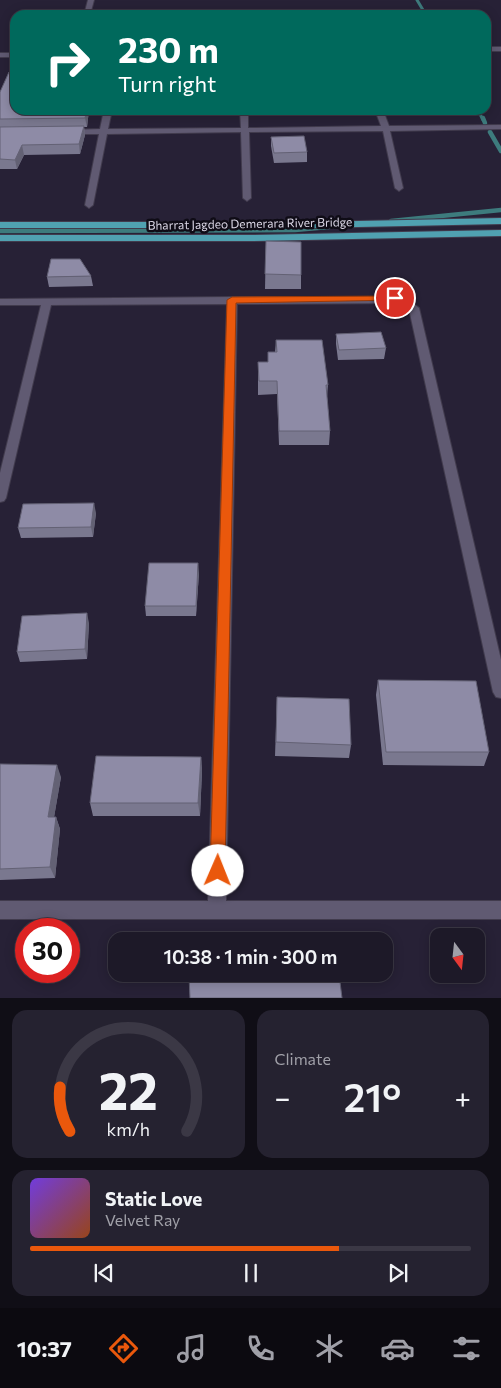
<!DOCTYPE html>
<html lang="en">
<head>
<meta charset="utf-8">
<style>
  body { margin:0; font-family:Commissioner,sans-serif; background:#252230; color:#f1f3f6; height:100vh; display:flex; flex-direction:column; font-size:19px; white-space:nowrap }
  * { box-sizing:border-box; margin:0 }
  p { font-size:16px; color:#a0a0a8 }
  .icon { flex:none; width:28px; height:28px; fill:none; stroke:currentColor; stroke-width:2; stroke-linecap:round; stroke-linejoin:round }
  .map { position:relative; height:998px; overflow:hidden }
  .side { display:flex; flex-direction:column; gap:12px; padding:12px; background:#100e16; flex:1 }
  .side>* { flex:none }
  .guide { position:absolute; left:10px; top:10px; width:481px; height:105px; border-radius:15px; box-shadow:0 2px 12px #0003,0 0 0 1px #3b3845; background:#00695c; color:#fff; overflow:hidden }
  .needle { width:32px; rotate:165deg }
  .controls { position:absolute; left:430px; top:928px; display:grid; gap:10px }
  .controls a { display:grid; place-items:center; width:55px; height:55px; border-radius:10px; background:#1d1928; box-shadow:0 2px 12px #0003,0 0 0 1px #3b3845; font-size:25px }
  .speed { position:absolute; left:15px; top:918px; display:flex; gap:10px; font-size:25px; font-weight:700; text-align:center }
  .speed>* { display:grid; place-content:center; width:65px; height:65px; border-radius:50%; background:#1d1928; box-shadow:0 2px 12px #0003,0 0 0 1px #3b3845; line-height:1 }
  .speed .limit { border:8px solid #d22; background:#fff; color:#111 }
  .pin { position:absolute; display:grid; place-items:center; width:42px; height:42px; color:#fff; margin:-21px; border:2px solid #fff; border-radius:50%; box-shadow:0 1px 5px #0007 }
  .me { position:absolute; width:55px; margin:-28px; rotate:1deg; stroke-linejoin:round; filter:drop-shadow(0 0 4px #0008) }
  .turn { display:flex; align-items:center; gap:18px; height:105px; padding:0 25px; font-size:22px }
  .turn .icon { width:65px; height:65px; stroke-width:2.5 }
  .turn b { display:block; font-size:35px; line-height:42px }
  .big { font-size:38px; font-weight:600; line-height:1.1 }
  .side .widget { flex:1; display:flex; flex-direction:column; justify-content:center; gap:8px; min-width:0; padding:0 18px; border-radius:15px; background:#252230 }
  .side .dial { align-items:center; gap:0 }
  .dial svg { height:130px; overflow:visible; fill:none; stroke:#3b3845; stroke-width:7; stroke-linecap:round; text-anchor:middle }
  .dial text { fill:#f1f3f6; stroke:none }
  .song { display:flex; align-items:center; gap:15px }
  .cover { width:60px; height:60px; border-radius:8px; background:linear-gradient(135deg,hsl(260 70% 55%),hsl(20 70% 35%)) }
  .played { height:5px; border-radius:2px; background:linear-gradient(90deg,#ea580c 70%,#3b3845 70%) }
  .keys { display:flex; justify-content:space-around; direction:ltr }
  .heat { display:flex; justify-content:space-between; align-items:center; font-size:28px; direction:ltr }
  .side .tiles { flex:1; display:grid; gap:12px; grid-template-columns:1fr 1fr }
  .widget:last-child { grid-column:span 2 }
  .trip { position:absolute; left:108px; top:932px; width:285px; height:50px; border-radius:15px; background:#1d1928; box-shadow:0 2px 12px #0003,0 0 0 1px #3b3845; font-weight:600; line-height:50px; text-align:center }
  .menu { display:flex; height:80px; justify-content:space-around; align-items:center; background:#0c0a10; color:#a0a0a8 }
  .menu .icon { width:35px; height:35px }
  .menu .on { color:#ea580c }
  .menu b { font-size:22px; color:#f1f3f6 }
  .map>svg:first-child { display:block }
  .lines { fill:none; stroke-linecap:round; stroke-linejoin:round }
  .stream-far1 { stroke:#3d7b7d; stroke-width:3 }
  .stream { stroke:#3d7b7d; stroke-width:4.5 }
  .minor-casing { stroke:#413b4d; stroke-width:2 }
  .major-casing { stroke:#413b4d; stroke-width:2 }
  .minor { fill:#605a72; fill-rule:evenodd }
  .major { fill:#50a1b1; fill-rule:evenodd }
  .wall { fill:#7a788f }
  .shaded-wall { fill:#636174 }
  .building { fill:#8e8ba6; stroke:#636174 }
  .route { fill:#ea580c; stroke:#983908 }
  .labels { text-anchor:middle; stroke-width:5; stroke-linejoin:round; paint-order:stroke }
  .far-street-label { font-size:12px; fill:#dcd8e7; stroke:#0f0c16 }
</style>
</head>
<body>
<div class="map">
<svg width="501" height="998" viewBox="0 0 501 998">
  <rect width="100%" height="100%" fill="#272136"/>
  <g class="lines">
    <g class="stream-far1">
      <polyline points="417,0 426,15"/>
      <polyline points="478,110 483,120"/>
    </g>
    <g class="stream">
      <polyline points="483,118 485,123"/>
      <polyline points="490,132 501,151"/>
      <polyline points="391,221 501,210"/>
      <polyline points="0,231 295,230 329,227"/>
    </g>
    <g class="minor-casing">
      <g id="minor">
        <polygon points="88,0 94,0 90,15 84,15"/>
        <rect x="486" y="47" width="15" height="4"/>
        <rect x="0" y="53" width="15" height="4"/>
        <polygon points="104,110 112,110 108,129 241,128 240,110 248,110 248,128 381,126 375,110 383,110 389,126 501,125 501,129 390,131 403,188 399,191 395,188 383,131 249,132 251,198 247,201 243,198 241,132 107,134 93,205 89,208 85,205 99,134 69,134 65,132 69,130 100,129"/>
        <polygon points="232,297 405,297 419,308 501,660 501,698 496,697 493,692 409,309 402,303 237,304 226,901 501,901 501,919 0,919 0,901 208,901 227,304 51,305 6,498 4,501 0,502 0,473 41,305 0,305 0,299"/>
      </g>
    </g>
    <g class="major-casing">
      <g id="major">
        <polygon points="501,218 501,224 311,228 0,228 0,222 311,222"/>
        <polygon points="501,230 501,236 253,241 0,241 0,235 253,235"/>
      </g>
    </g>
    <use href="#minor" class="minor"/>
    <use href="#major" class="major"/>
  </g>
  <g class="wall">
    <polygon points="0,92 89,110 87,127 84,127 85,135 80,154 24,155 17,169 0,169"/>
    <polygon points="271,137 307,152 307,162 274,163 271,146"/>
    <polygon points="266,241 301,275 301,289 265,289"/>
    <polygon points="91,276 93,286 49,287 47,277"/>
    <polygon points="336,334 386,348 384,359 338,360 336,344"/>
    <polygon points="276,340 328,385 327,397 330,431 329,445 279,445 277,394 258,395 258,362 268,362 268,352 275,352"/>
    <polygon points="96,513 93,537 21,538 18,528"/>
    <polygon points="199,573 196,616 146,616 145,606"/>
    <polygon points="89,623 87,659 20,662 17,652"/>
    <polygon points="378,680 489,752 484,766 383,765 376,695"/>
    <polygon points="277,697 351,745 349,758 275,756"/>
    <polygon points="201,757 202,771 200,816 93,816 90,803"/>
    <polygon points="0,764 61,777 54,817 56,817 60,829 55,878 0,880"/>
  </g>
  <g class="shaded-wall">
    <polygon points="87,110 89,110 87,127 85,118"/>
    <polygon points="84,126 85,135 80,154 79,144"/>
    <polygon points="22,145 24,155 17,169 15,160"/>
    <polygon points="94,503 96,513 93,537 91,527"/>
    <polygon points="198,563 199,573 196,616 196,606"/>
    <polygon points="87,613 89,623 87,659 85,649"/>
    <polygon points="201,757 202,771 200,816 198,803"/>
    <polygon points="57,765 61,777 52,829 48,817"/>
    <polygon points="56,817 60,829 55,878 50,867"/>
  </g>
  <g class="building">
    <polygon points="9,72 15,72 15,110 87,110 85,118 0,119 0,92"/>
    <polygon points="84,126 79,144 22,145 15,160 0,159 0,127"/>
    <polygon points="304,136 307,152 274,153 271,137"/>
    <polygon points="266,241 301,242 301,275 265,274"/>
    <polygon points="51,259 80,259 91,276 47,277"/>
    <polygon points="381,332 386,348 339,350 336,334"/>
    <polygon points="276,340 322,340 328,385 326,385 330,431 279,431 277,381 259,381 258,362 268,362 268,352 277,352"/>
    <polygon points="94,503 91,527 18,528 23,504"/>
    <polygon points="149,563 198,563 196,606 145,606"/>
    <polygon points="87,613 85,649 17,652 22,616"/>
    <polygon points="378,680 476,681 489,752 386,752"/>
    <polygon points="277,697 349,699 351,745 276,742"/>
    <polygon points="96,756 201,757 198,803 90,803"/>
    <polygon points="0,764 57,765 48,817 56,817 50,867 0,869"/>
    <polygon points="196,974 246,974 247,976 277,974 339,974 342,998 190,998 189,976 197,976"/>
  </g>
  <polygon class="route" points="395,296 398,297 398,300 236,303 225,871 223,877 218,879 212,877 210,871 227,300 232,297"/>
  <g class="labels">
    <g class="far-street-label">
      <text transform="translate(250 224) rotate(-1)" y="4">Bharrat Jagdeo Demerara River Bridge</text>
    </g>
  </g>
</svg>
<div class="controls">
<a><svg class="needle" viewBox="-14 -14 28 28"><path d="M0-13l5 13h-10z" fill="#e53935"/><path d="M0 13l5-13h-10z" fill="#a0a0a8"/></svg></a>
</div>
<div class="speed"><div class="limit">30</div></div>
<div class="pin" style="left:395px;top:298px;background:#d93025"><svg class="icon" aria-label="arrive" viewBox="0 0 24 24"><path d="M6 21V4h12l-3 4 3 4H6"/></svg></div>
<svg class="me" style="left:218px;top:871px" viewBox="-20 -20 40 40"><circle r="19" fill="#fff"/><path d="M0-13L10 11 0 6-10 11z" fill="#ea580c"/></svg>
<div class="trip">10:38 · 1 min · 300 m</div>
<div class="guide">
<div class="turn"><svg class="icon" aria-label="right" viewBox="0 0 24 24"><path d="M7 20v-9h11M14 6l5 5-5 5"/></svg><div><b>230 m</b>Turn right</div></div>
</div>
</div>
<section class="side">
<div class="tiles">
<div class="widget dial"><svg viewBox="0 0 100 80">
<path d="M14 69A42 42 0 1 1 86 69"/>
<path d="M14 69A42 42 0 0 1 8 42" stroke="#ea580c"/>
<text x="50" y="56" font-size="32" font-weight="700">22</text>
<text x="50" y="72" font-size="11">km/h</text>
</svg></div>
<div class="widget"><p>Climate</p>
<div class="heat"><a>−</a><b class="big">21°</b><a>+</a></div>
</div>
<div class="widget">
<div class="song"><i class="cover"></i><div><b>Static Love</b><p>Velvet Ray</p></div></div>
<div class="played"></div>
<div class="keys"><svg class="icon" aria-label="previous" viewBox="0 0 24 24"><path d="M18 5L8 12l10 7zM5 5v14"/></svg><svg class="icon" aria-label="pause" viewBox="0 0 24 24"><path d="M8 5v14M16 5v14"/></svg><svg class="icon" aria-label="next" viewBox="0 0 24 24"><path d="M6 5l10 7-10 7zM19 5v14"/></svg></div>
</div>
</div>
</section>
<nav class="menu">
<b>10:37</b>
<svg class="icon on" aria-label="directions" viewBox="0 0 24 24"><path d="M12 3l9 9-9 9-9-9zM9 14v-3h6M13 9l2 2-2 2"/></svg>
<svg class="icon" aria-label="music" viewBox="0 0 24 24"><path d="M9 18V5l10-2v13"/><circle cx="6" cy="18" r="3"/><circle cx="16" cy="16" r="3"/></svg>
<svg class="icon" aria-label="phone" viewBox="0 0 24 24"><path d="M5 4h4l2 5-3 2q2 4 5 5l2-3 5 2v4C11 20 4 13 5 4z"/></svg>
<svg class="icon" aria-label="climate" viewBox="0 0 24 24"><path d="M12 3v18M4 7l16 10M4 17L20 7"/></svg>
<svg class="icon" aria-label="car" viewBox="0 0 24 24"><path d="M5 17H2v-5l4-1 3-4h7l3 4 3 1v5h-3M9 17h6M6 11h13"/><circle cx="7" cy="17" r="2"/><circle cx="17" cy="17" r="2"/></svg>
<svg class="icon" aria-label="filters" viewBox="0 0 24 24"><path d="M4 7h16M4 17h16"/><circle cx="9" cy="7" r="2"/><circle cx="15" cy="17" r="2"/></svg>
</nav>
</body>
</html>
